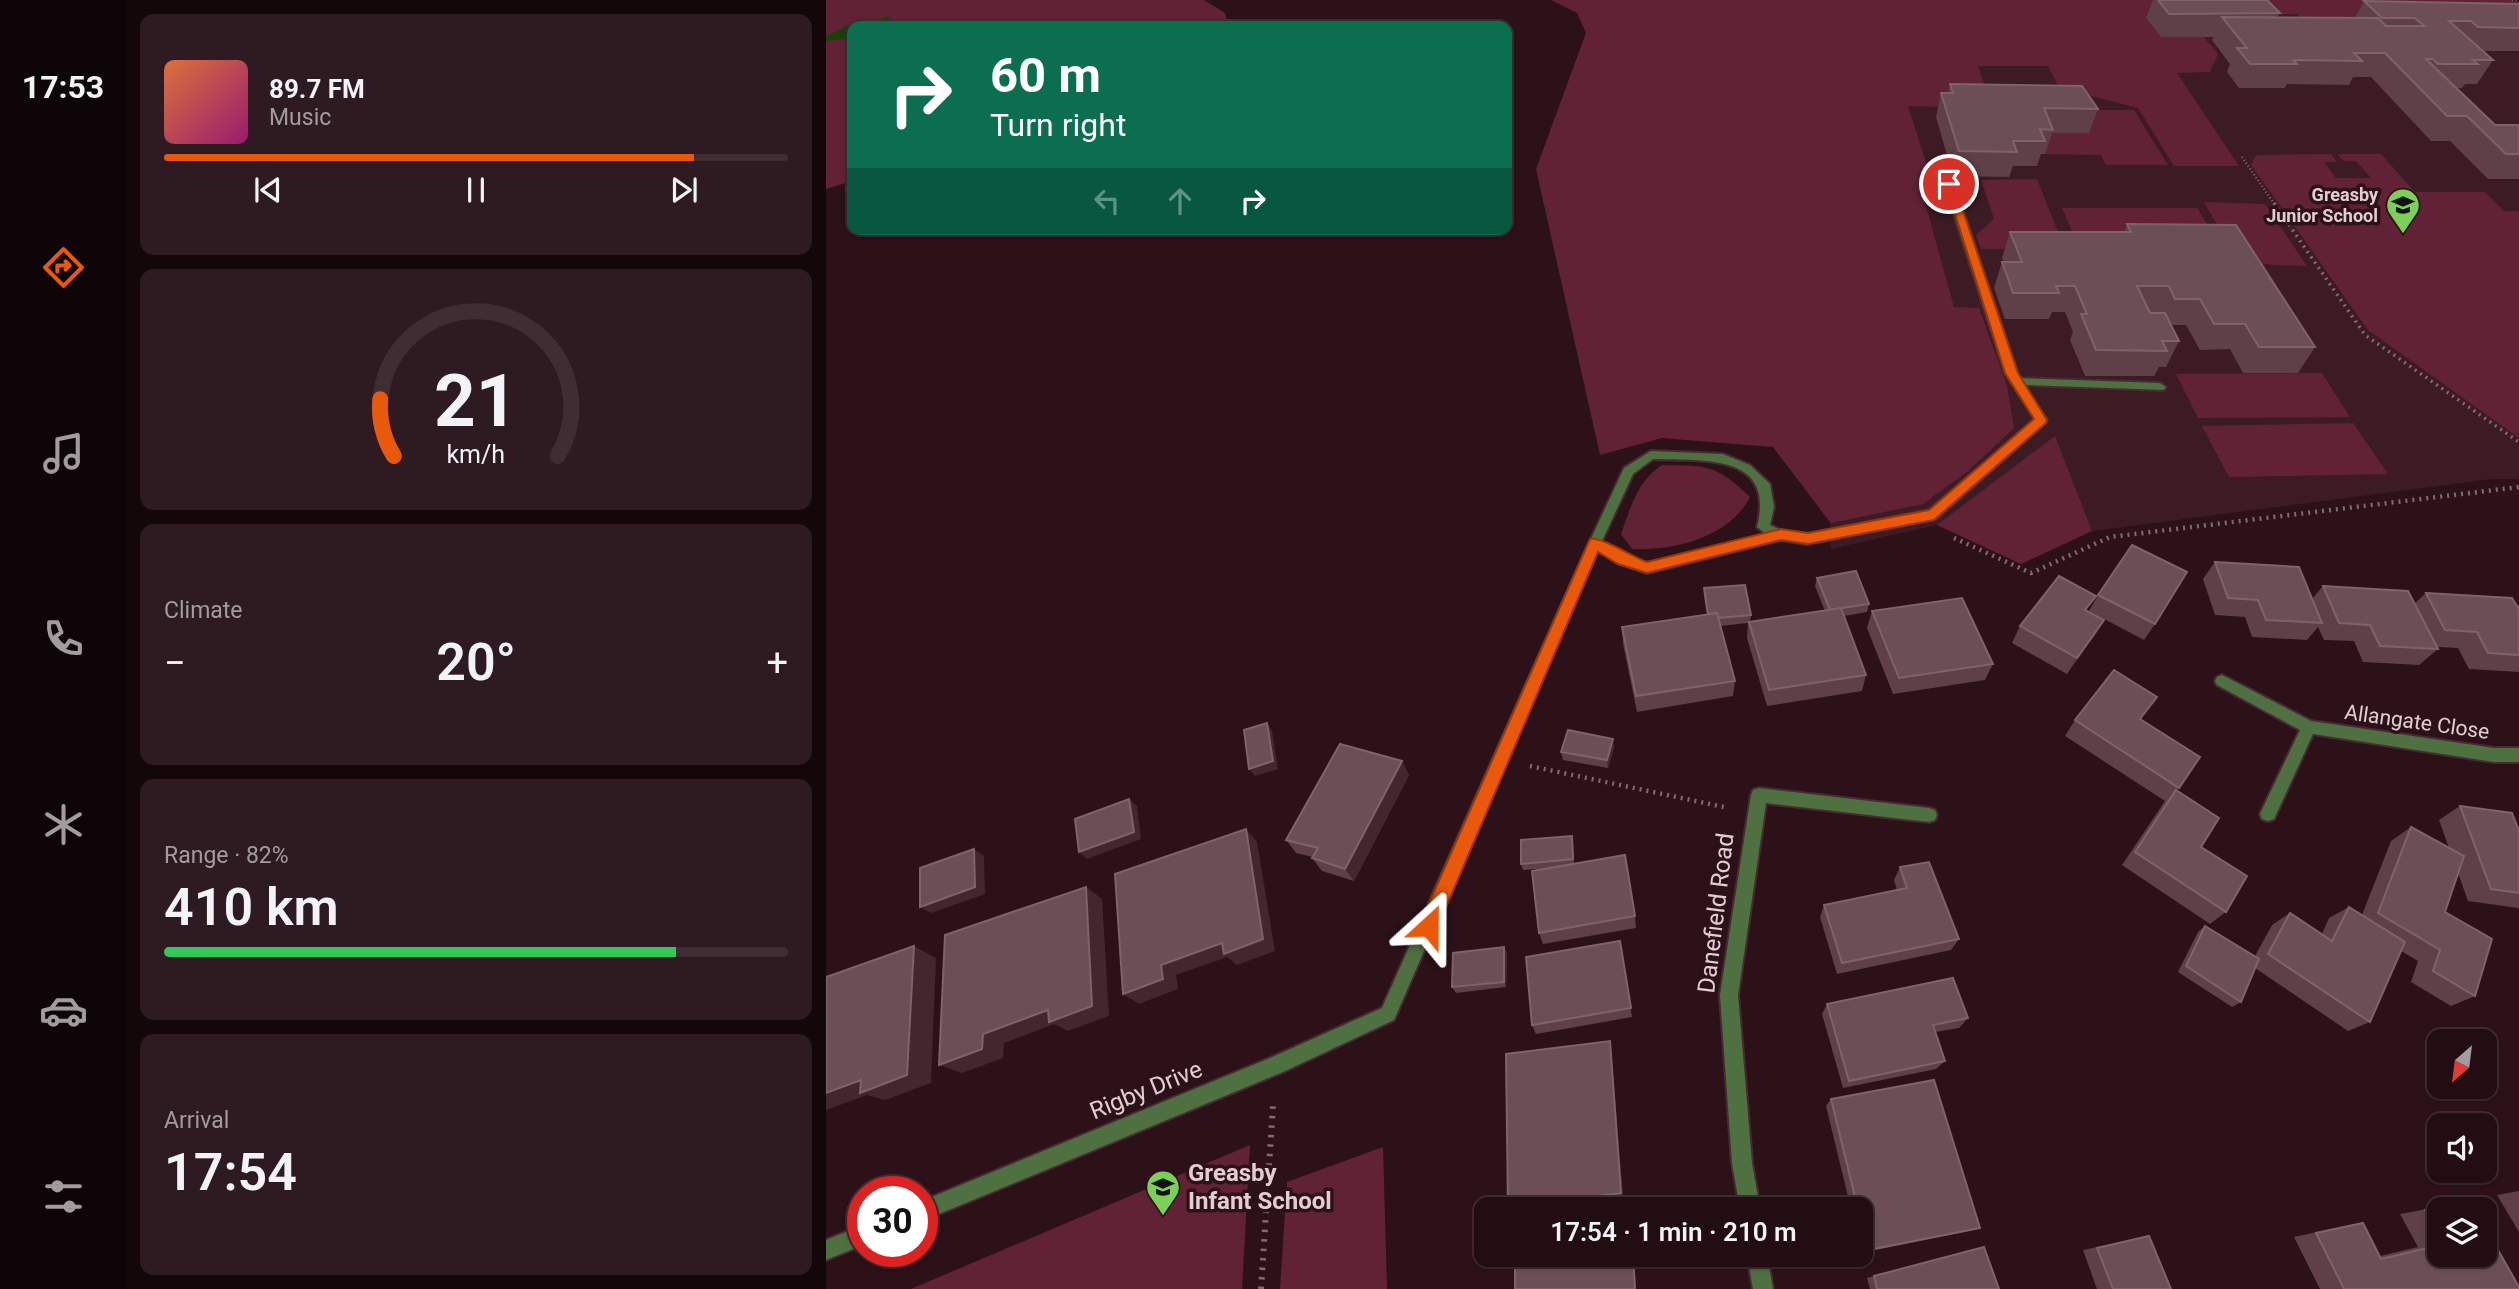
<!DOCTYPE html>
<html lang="en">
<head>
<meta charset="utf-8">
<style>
  body { margin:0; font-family:Roboto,sans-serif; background:#2e1b21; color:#f1f3f6; height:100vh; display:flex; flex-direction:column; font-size:26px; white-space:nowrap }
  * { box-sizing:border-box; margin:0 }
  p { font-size:23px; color:#a29ca0 }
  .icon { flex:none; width:38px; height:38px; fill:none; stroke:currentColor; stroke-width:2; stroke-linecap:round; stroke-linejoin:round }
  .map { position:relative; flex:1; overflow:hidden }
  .drawer { display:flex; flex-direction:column; gap:14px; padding:14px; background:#13070a; width:700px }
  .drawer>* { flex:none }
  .hud { position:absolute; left:21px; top:21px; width:665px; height:214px; border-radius:14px; box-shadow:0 2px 5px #0004,0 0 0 2px #3f2d33; background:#0b6e4f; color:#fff; overflow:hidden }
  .needle { width:46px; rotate:208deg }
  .buttons { position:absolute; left:1601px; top:1029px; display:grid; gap:14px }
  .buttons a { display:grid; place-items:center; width:70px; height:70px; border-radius:14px; background:#220d13; box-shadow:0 2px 5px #0004,0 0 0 2px #3f2d33; font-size:35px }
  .speed { position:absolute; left:21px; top:1176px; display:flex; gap:14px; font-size:35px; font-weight:700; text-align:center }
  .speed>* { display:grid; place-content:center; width:91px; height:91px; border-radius:50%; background:#220d13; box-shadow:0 2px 5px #0004,0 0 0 2px #3f2d33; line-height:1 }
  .speed .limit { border:10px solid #d22; background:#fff; color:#111 }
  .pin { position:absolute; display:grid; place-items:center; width:60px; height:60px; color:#fff; margin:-30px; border:4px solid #fff; border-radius:50%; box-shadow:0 2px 7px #0007 }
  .me { position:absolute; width:77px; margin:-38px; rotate:24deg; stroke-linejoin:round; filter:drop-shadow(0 0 5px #0008) }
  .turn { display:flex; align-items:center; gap:24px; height:147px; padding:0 28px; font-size:32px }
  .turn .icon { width:91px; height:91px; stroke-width:2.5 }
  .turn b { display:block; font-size:49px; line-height:60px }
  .lanes { display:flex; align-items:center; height:66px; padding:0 28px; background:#0003; justify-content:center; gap:35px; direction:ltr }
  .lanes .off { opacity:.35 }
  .big { font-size:52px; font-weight:600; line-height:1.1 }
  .drawer .card { flex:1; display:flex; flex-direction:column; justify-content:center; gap:10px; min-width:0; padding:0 24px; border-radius:14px; background:#2e1b21 }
  .drawer .dial { align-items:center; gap:0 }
  .dial svg { height:182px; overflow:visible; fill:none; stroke:#3f2d33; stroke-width:7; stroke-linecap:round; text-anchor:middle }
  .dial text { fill:#f1f3f6; stroke:none }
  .song { display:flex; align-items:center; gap:21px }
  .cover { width:84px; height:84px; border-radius:10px; background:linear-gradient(135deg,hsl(20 70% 55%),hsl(320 70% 35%)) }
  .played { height:7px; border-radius:4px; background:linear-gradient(90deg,#ea580c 85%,#3f2d33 85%) }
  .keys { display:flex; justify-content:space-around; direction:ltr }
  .heat { display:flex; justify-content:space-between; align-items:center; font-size:38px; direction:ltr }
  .charge { height:10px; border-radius:5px; background:linear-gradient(90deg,#34c759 82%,#3f2d33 0) }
  .trip { position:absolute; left:648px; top:1197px; width:399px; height:70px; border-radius:14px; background:#220d13; box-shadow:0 2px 5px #0004,0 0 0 2px #3f2d33; font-weight:600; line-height:70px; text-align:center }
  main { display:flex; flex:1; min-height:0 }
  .tab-bar { display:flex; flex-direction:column; width:126px; justify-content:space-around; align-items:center; background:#0e0508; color:#a29ca0 }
  .tab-bar .icon { width:49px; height:49px }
  .tab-bar .on { color:#ea580c }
  .tab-bar b { font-size:32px; color:#f1f3f6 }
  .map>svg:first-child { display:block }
  .built { fill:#3d1b25 }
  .green { fill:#612236 }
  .water { fill:#1a4105 }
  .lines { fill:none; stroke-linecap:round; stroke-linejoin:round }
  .lane-casing { stroke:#462b33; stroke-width:4 }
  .street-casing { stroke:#462b33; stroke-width:4 }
  .path-far3 { stroke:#826a70; stroke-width:2.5; stroke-dasharray:1 2.5; stroke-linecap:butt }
  .path-far2 { stroke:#826a70; stroke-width:3.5; stroke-dasharray:2 4.5; stroke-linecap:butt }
  .path-far1 { stroke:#826a70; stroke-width:4.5; stroke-dasharray:2 5; stroke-linecap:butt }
  .path { stroke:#826a70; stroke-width:6; stroke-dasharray:2.5 7; stroke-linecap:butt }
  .lane { fill:#4f7041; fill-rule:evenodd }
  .street { fill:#4f7041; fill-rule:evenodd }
  .wall { fill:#5e4046 }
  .shaded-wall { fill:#44272e }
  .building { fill:#6c4f56; stroke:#7f6369; stroke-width:2 }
  .route { fill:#ea580c; stroke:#983908; stroke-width:2 }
  .labels { text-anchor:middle; stroke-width:7; stroke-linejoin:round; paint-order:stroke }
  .far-poi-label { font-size:18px; font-weight:bold; fill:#e2ced2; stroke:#2d1119; text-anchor:end }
  .street-label { font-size:21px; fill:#e2ced2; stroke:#2d1119 }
  .near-street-label { font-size:24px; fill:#e2ced2; stroke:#2d1119 }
  .near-poi-label { font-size:24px; font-weight:bold; fill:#e2ced2; stroke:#2d1119; text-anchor:start }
</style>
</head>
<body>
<main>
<nav class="tab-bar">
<b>17:53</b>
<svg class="icon on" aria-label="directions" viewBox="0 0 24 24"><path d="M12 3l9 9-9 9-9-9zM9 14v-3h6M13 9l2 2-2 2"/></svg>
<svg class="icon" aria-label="music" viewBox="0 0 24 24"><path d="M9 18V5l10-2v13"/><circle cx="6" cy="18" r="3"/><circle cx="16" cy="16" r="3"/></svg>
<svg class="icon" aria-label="phone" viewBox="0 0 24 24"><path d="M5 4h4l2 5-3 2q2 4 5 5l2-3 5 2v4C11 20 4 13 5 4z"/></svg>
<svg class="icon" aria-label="climate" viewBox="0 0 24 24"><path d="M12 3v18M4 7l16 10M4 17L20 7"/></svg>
<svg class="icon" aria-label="car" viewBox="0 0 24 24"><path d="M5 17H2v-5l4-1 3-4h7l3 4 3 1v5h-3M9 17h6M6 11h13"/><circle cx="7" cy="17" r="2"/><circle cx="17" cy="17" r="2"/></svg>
<svg class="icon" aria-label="filters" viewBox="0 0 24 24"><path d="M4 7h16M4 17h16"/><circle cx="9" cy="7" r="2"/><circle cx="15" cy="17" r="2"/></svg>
</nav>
<section class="drawer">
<div class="card">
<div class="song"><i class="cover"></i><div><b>89.7 FM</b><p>Music</p></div></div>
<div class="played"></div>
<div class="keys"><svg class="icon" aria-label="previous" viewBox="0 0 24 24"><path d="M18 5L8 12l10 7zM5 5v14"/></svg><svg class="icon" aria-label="pause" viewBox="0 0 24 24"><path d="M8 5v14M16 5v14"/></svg><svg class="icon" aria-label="next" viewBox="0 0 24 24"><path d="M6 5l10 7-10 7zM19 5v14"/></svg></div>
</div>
<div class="card dial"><svg viewBox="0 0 100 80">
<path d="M14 69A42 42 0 1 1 86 69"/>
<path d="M14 69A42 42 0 0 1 8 44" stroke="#ea580c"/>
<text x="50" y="56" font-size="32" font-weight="700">21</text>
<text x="50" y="72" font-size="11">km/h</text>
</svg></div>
<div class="card"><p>Climate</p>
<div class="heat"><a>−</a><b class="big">20°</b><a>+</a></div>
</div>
<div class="card"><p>Range · 82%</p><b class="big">410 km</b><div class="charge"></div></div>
<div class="card"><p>Arrival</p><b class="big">17:54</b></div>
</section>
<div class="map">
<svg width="1693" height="1289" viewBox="0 0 1693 1289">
  <rect width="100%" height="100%" fill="#2d1119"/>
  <polygon class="built" points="811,0 1693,2 1693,479 1666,479 1266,531 1195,564 1111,525 1005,549 1004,523 947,447 836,438"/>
  <g class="green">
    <polygon points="0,0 378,0 399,13 402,26 26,26 26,181 0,189"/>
    <polygon points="725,0 1685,0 1693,2 1693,24 1475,20 1471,14 1321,19 1335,37 1378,37 1392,54 1384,72 1351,73 1413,166 1348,166 1312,108 1233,88 1222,66 1152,66 1167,108 1082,106 1106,181 1093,181 1128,307 1153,308 1181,386 1188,428 1142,471 1097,504 1005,523 947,447 836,438 774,455 710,169 760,33 751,13"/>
    <polygon points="1251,110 1308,110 1342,165 1280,165 1275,155 1219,154 1210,133"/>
    <polygon points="1505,154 1511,162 1498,162 1510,178 1545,178 1530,161 1518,161 1511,154 1555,154 1589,192 1659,192 1678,211 1693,211 1693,438 1542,330 1425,165 1430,155"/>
    <polygon points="1211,179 1239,249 1155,249 1150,235 1168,219 1155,180"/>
    <path d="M 1378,202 L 1439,204 L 1481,266 C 1410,265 1413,263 1378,202 Z"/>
    <polygon points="1236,208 1371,208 1397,250 1254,250"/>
    <polygon points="1496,373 1524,417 1372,418 1350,374"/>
    <polygon points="1527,423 1562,474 1403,477 1376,426"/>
    <polygon points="1229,436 1266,531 1195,564 1111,525"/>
    <path d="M 836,465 C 881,466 890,464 924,497 C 904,537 848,551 806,549 L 795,534 C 805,507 811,481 836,465 Z"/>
    <polygon points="424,1145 416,1289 85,1289"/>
    <polygon points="557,1147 561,1289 454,1289 461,1182"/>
  </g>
  <polygon class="water" points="65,16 54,26 26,26 26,38 0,41 0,36 23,25"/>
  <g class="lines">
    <g class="lane-casing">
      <path id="lane" d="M 1123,181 L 1128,184 L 1193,378 L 1334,383 L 1340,387 L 1338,390 L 1198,385 L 1221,420 L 1219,423 L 1112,517 L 1108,519 L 981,544 L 955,540 L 821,573 L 792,563 L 764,546 L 763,543 L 798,468 L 825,451 L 897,454 L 924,465 L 944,484 L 948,507 L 944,525 L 957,531 L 981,534 L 1104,510 L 1209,419 L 1179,373 L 1118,184 ZM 827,459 C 878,461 950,453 931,527 L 940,534 L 821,563 L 802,557 L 776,541 L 807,474 Z"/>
    </g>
    <g class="street-casing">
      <g id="street">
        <polygon points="769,538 775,543 568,1020 457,1072 96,1221 96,1201 444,1058 556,1008 763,543"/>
        <polygon points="1396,675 1485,721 1668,748 1693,748 1693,762 1668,762 1487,734 1448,819 1442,821 1436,819 1434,814 1474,730 1391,685 1389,681 1391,677"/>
        <polygon points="933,788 1103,808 1109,810 1111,815 1109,820 1103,822 940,803 912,995 926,1163 934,1209 914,1209 906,1163 894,995 925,795 927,790"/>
        <polygon points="37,1225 37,1245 0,1260 0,1240"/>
        <polygon points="921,1255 941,1255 947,1289 927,1289"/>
      </g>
    </g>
    <g class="path-far3">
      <polyline points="1686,0 1693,1"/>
      <polyline points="1416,157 1449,205"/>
    </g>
    <polyline class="path-far2" points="1448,203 1539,335 1693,442"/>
    <g class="path-far1">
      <polyline points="1128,538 1205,573 1284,537 1693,487"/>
      <polyline points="704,766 898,807"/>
    </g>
    <polyline class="path" points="435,1289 447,1105"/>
    <use href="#lane" class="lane"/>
    <use href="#street" class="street"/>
  </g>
  <g class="wall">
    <polygon points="1327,0 1441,0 1454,13 1451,17 1529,18 1538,1 1691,4 1693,1 1693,51 1657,51 1667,60 1651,84 1639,84 1636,88 1631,88 1669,125 1693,126 1693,179 1662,179 1624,141 1605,141 1545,77 1527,77 1523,85 1461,84 1459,88 1413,88 1401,72 1404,64 1386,40 1388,37 1335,37 1320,18"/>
    <polygon points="1124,84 1272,109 1263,133 1226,133 1219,154 1215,154 1211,166 1187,166 1183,177 1127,176 1110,117 1115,93 1122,93"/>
    <polygon points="1301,224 1489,347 1472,373 1417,373 1404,349 1374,350 1360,325 1345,325 1353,341 1340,367 1333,367 1328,376 1259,376 1244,340 1247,332 1239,312 1226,312 1223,319 1179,319 1168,288 1176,262 1178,262 1176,258 1184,232 1298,232"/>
    <polygon points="1389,562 1486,599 1497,586 1589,603 1600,593 1691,606 1693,605 1693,672 1643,669 1632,648 1611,647 1612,649 1593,665 1537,662 1528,641 1498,640 1492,627 1481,640 1426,637 1419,617 1389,615 1377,579"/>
    <polygon points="991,578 1043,604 1041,612 1018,616 1040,675 1036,691 941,706 921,638 922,623 894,626 909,681 907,696 811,712 797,644 796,627 881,615 878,597 878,588 925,615 924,622 999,611 989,586"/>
    <polygon points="1272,595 1329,624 1318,640 1263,611"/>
    <polygon points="1046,611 1167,664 1159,680 1067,694 1041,628"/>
    <polygon points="1261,611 1278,620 1268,636 1241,674 1186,643 1194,626"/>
    <polygon points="1314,719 1353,788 1350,790 1375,847 1400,912 1384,924 1296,865 1339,801 1239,736 1249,720"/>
    <polygon points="788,747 782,768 737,760 735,752"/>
    <polygon points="583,775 528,881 496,871 486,858 487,857 470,853 460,840"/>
    <polygon points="1634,806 1693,831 1693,910 1692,908 1642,901 1632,873 1619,912 1649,996 1625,1006 1585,982 1592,961 1575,951 1544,1022 1522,1031 1429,968 1415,1002 1406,1007 1352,972 1372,932 1379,926 1429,956 1446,925 1464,913 1496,934 1503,918 1523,907 1536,915 1565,841 1585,827 1623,848 1613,820"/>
    <polygon points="747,843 748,864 809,916 810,928 717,944 713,933 724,868 697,870 695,864"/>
    <polygon points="1074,867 1133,939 1125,950 1011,974 994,917 998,905 1071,890 1068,880"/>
    <polygon points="794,941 806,1017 710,1034 706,1025"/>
    <polygon points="681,953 680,987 630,993 626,987"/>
    <polygon points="1001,1004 1142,1018 1133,1028 1109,1032 1119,1061 1110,1069 1017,1088 996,1014"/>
    <polygon points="785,1050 797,1198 707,1209 684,1209 682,1208"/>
    <polygon points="1005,1099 1154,1228 1143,1231 1035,1253 1034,1248 1034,1209 1025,1209 1000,1106"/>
    <polygon points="1693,1191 1693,1232 1671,1195"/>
    <polygon points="1644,1201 1614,1209 1614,1255 1693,1289 1494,1289 1468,1237 1514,1227 1537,1223 1554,1256 1592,1247 1574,1214"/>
    <polygon points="1323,1236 1345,1289 1271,1289 1257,1250"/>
    <polygon points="1158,1247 1173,1289 1044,1289 1041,1278"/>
  </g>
  <g class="shaded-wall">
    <polygon points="1278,620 1268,636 1241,674 1251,658"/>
    <polygon points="441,723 446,731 452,769 429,776 423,769"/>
    <polygon points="787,739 788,747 782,768 781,760"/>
    <polygon points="576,761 583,775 528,881 519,869"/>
    <polygon points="303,799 311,806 315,839 261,859 253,852"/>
    <polygon points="420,829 431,842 449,951 411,965 401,957 350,975 352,989 313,1004 297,994 335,965 396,943"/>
    <polygon points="148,849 158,856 159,894 105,913 94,907"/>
    <polygon points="260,887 276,899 283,1016 242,1031 228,1024 178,1043 177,1058 136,1073 113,1065 157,1034 222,1010"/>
    <polygon points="88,946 110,958 105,1083 59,1100 41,1095 0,1110 0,1093 35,1080"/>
    <polygon points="678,947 681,953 680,987 678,982"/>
    <polygon points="784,1041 785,1050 797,1198 795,1193"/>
    <polygon points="807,1255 808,1255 810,1289 809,1289"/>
  </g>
  <g class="building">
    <polygon points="1332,0 1441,0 1454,13 1343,14"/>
    <polygon points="1538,1 1693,4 1693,28 1652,27 1645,21 1623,21 1667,60 1647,60 1652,64 1612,64 1607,59 1600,59 1669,125 1692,125 1693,126 1693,154 1680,154 1641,116 1621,116 1559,53 1528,53 1536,61 1467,60 1471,64 1424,64 1411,48 1421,48 1396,17 1552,18 1560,26 1598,26 1589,18 1556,18"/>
    <polygon points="1124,84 1256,86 1272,109 1218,108 1227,130 1214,129 1219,141 1187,141 1191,152 1133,151 1115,93 1127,93"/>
    <polygon points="1301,224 1410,225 1489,347 1433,347 1419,324 1388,324 1374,299 1349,299 1343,286 1311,286 1324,313 1339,313 1353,341 1336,341 1341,351 1270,350 1255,314 1261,314 1249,286 1230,286 1233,293 1187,293 1176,262 1196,262 1184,232 1305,232"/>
    <polygon points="1306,545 1361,572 1329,624 1272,595"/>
    <polygon points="1389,562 1473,567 1496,623 1440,620 1432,600 1402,598"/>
    <polygon points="1030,571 1043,604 1004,610 991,578"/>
    <polygon points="1233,576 1270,596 1259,610 1278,620 1251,658 1194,626"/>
    <polygon points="919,585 925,615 892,618 891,613 882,614 878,588"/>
    <polygon points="1497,586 1582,591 1612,649 1554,646 1544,625 1513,623"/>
    <polygon points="1600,593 1686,598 1693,609 1693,655 1662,653 1651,632 1619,630"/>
    <polygon points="1136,598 1167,664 1073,678 1046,611"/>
    <polygon points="1015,608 1040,675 943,690 923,622"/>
    <polygon points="891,613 909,681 810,696 796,627"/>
    <polygon points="1288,670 1331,697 1314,719 1374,757 1353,788 1249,720"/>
    <polygon points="441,723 447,761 423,769 418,730"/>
    <polygon points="742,730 787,739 781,760 735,752"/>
    <polygon points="514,744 576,761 519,869 486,858 492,848 460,840"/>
    <polygon points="1350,790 1393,818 1375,847 1421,876 1400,912 1309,852"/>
    <polygon points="303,799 308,832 253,852 249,819"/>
    <polygon points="1634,806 1686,813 1693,831 1693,893 1665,889"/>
    <polygon points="1585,827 1638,856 1619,912 1666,939 1649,996 1607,971 1614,950 1552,913"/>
    <polygon points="420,829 437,939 398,954 396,943 335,965 337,979 297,994 289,874"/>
    <polygon points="746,836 747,859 695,864 695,840"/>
    <polygon points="148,849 149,887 94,907 94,868"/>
    <polygon points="799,855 809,916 713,933 706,871"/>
    <polygon points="1103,862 1133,939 1016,963 998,905 1081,888 1074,867"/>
    <polygon points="260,887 266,1006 223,1022 222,1010 157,1034 156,1049 113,1065 119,935"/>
    <polygon points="1523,907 1579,942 1544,1022 1442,954 1464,913 1506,941"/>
    <polygon points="1379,926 1433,959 1415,1002 1360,966"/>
    <polygon points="794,941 805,1008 706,1025 700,957"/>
    <polygon points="88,946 81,1075 34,1093 35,1080 0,1093 0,977"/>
    <polygon points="678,947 678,982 626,987 627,953"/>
    <polygon points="1127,978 1142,1018 1107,1025 1119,1061 1023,1081 1001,1004"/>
    <polygon points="784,1041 795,1193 682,1208 680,1054"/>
    <polygon points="1108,1080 1154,1228 1042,1250 1034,1218 1034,1209 1032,1209 1005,1099"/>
    <polygon points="1644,1201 1649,1209 1614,1209 1614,1235 1599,1210"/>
    <polygon points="1537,1223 1555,1259 1614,1245 1614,1255 1659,1255 1659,1227 1693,1287 1693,1289 1518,1289 1490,1233"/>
    <polygon points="1323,1236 1345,1289 1287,1289 1271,1248"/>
    <polygon points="1158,1247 1173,1289 1051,1289 1048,1276"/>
    <polygon points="711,1255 807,1255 809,1289 689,1289 689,1258"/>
  </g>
  <path class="route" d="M 1119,182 L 1128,184 L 1192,373 L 1221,420 L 1220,423 L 1108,520 L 982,544 L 955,540 L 821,573 L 792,564 L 772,552 L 609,933 L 603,935 L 596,933 L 593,926 L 596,919 L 764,539 C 775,536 807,557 821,562 L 955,529 L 982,533 L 1103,510 L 1208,419 L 1179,373 Z"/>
  <defs>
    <g id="school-pin" transform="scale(1.75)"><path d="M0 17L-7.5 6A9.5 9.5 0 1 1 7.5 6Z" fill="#7bd155" stroke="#2d1119"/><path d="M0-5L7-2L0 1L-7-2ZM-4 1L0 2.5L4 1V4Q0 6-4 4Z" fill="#111"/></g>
  </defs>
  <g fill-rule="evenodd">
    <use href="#school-pin" x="1577" y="205"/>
    <use href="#school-pin" x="337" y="1187"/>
  </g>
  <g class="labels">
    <g class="far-poi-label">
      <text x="1552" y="201">Greasby<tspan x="1552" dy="21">Junior School</tspan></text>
    </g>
    <g class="street-label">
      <text transform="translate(1591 722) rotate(8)" y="7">Allangate Close</text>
    </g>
    <g class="near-street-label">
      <text transform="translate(890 913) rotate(-83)" y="8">Danefield Road</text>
      <text transform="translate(320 1090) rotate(-22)" y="8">Rigby Drive</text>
    </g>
    <g class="near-poi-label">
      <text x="362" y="1181">Greasby<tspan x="362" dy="28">Infant School</tspan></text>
    </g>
  </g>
</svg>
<div class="buttons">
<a><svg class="needle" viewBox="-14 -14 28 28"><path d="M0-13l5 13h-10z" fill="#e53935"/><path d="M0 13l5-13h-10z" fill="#a29ca0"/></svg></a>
<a><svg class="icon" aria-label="sound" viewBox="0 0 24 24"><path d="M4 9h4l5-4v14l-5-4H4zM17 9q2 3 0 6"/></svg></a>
<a><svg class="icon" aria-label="layers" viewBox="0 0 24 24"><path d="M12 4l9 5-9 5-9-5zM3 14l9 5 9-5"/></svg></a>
</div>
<div class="speed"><div class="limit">30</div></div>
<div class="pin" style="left:1123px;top:184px;background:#d93025"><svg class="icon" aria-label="arrive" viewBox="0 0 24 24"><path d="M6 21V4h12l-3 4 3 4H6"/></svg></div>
<svg class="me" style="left:603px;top:926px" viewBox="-20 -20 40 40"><path d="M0-17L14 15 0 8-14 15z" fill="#ea580c" stroke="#fff" stroke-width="4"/></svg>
<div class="trip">17:54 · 1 min · 210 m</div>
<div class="hud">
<div class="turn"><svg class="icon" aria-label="right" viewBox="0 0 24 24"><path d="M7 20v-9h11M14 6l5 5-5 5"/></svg><div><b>60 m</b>Turn right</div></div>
<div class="lanes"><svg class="icon off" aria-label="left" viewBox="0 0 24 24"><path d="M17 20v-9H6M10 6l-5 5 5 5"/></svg><svg class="icon off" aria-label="ahead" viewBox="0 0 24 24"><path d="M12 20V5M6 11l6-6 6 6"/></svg><svg class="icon" aria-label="right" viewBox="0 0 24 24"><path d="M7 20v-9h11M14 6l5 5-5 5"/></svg></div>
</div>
</div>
</main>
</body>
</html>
